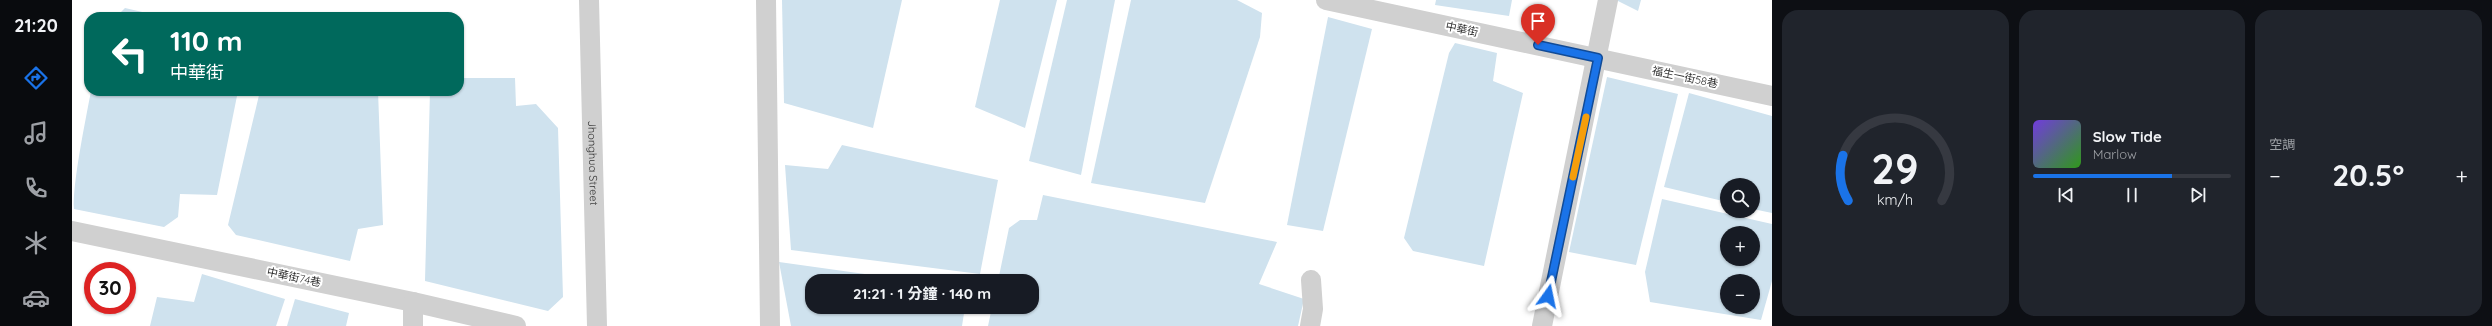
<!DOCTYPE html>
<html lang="zh-TW">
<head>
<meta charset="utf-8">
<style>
  body { margin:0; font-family:Quicksand,"Noto Sans TC",sans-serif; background:#20242c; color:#f1f3f6; height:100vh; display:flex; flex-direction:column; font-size:15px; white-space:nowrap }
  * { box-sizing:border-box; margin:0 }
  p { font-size:13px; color:#9ea1a6 }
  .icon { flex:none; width:22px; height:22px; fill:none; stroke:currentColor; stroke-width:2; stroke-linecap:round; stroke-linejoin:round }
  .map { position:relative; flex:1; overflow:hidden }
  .panel { display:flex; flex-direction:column; gap:10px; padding:10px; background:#0d0f14; width:720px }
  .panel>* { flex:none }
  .guide { position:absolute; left:12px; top:12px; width:380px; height:84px; border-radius:16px; box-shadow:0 1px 3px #0004; background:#00695c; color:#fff; overflow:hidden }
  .tools { position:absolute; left:1648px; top:178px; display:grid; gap:8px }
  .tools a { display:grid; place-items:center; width:40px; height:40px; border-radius:50%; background:#171b24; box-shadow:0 1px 3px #0004; font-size:20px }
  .speed { position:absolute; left:12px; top:262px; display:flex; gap:8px; font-size:20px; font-weight:700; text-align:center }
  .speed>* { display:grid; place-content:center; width:52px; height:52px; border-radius:50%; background:#171b24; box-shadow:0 1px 3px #0004; line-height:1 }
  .speed .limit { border:6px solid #d22; background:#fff; color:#111 }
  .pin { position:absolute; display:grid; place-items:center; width:34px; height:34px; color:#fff; margin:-41px -17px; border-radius:50% 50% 50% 0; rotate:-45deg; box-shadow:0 0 4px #0007 }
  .pin .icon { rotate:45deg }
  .me { position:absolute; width:44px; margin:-22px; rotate:12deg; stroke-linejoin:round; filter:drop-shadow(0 0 3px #0008) }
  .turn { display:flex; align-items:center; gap:14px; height:84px; padding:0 20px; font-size:18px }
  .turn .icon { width:52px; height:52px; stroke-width:2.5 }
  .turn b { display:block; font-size:28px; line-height:34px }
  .big { font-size:30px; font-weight:700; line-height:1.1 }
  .panel .card { flex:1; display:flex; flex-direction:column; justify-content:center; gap:6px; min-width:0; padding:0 14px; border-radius:16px; background:#20242c }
  .panel .dial { align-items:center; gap:0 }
  .dial svg { height:104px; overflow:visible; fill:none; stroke:#363941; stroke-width:7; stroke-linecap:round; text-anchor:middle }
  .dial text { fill:#f1f3f6; stroke:none }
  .song { display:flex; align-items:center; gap:12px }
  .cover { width:48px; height:48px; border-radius:6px; background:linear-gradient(135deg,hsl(260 70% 55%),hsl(110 70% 35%)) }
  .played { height:4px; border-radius:2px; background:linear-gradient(90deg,#1a73e8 70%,#363941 70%) }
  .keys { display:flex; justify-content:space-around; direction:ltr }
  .heat { display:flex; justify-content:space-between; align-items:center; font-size:22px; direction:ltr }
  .panel .tiles { flex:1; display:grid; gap:10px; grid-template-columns:repeat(3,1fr) }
  .trip { position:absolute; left:733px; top:274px; width:234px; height:40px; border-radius:16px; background:#171b24; box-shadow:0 1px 3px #0004; font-weight:700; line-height:40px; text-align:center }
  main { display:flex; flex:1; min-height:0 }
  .tabs { display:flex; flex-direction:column; width:72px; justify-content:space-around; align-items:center; background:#090b0e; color:#9ea1a6 }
  .tabs .icon { width:28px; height:28px }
  .tabs .selected { color:#1a73e8 }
  .tabs b { font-size:18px; color:#f1f3f6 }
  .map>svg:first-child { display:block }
  .water { fill:#cfe2ee; fill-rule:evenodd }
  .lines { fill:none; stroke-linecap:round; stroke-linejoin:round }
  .minor { stroke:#d0d0d0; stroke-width:20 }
  .route-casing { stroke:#114b97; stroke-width:10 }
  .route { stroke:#1a73e8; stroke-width:7 }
  .slow { stroke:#f59e0b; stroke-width:7 }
  .labels { text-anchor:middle; stroke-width:4; stroke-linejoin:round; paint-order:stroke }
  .street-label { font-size:11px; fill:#333; stroke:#fff }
</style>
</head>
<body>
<main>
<nav class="tabs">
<b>21:20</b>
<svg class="icon selected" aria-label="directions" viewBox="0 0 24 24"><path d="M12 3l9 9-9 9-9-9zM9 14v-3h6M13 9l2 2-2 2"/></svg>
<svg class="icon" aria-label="music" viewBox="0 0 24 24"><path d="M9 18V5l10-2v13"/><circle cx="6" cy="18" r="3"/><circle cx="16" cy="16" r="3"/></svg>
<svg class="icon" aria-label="phone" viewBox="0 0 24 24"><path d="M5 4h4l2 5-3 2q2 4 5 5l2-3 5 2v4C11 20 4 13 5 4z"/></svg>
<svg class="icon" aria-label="climate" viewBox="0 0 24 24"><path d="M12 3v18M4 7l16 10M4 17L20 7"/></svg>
<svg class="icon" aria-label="car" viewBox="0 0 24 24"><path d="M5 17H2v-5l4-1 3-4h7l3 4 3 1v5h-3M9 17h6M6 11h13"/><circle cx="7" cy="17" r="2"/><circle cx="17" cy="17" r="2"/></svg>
</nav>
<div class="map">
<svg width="1700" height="326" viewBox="0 0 1700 326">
  <rect width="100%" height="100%" fill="#fff"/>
  <g class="water">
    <polygon points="710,0 830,0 801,128 712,103"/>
    <polygon points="928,0 985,0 953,128 903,107"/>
    <polygon points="995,0 1043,0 1009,175 957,161"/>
    <polygon points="1059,0 1165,0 1190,13 1188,37 1133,203 1019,183"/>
    <polygon points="1364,0 1440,0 1437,16 1363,5"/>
    <polygon points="1544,0 1569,0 1566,11"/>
    <polygon points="53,8 92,17 44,17"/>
    <polygon points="1256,17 1300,29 1251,231 1215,225"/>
    <polygon points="1383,43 1425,53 1421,81 1451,93 1412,266 1341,251 1332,238 1377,53"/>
    <polygon points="1535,77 1606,94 1564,265 1497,252"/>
    <polygon points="387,78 443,78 444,106 464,104 486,128 491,297 476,311 353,281 358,91 387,91"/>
    <path d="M 19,91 L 166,91 L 145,195 L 108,194 L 106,217 L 92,227 L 2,209 C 0,185 14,118 19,91 Z"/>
    <polygon points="188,91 306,91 311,225 286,229 278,261 164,235 156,225"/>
    <polygon points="1617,93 1700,116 1700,213 1681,209 1681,185 1655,185 1655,202 1592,187"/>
    <polygon points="770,145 926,180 908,274 719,250 713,165 756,169"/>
    <polygon points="971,195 1205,242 1187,284 1232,299 1226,326 916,326 920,307 960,307 960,281 926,281 937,228 948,220 965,220"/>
    <path d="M 1590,199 L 1700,224 L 1700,281 L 1689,320 L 1578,302 L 1573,272 ZM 1655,233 L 1681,233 L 1681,259 L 1655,259 ZM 1655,281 L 1681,281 L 1681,307 L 1655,307 Z"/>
    <polygon points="707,262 843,281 740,281 740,307 893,307 890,326 719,326"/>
    <polygon points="130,274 213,299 204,326 78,326 85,297 122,302"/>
    <polygon points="223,299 277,313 274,326 215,326"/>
  </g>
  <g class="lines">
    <g class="minor">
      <path id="s1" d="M 517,0 L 525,326"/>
      <polyline points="694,0 698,326"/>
      <polyline points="1254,0 1700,96"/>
      <polyline points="0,231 341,302 444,326"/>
      <polyline points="341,302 341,326"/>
      <polyline points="1238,326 1241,309 1239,280"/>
      <polyline points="1470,326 1536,0"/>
    </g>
  </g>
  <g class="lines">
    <g class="route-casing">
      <polyline id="route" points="1466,45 1526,58 1476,296"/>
    </g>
    <use href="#route" class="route"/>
    <polyline class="slow" points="1501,177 1514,117"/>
  </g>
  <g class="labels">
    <g class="street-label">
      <text transform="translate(1390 29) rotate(12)" y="4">中華街</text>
      <text transform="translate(1613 77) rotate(12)" y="4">福生一街58巷</text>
      <text dy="4" stroke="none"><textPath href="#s1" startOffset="163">Jhonghua Street</textPath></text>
      <text transform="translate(222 277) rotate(12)" y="4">中華街74巷</text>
    </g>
  </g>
</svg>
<div class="tools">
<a><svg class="icon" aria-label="search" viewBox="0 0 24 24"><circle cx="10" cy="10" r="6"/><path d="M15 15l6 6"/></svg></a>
<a>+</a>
<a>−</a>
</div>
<div class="speed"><div class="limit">30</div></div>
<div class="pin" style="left:1466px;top:45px;background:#d93025"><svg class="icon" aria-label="arrive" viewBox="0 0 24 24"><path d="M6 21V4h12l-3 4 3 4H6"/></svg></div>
<svg class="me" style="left:1476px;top:296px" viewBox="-20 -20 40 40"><path d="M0-17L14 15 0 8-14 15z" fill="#1a73e8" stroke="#fff" stroke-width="4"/></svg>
<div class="trip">21:21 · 1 分鐘 · 140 m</div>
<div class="guide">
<div class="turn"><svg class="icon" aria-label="left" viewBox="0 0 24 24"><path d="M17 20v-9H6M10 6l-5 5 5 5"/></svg><div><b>110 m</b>中華街</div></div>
</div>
</div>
<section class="panel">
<div class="tiles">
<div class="card dial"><svg viewBox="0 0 100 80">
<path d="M14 69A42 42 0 1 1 86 69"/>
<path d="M14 69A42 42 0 0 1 10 34" stroke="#1a73e8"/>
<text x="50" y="56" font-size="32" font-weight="700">29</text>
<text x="50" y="72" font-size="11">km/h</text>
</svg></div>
<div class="card">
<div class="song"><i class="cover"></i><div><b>Slow Tide</b><p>Marlow</p></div></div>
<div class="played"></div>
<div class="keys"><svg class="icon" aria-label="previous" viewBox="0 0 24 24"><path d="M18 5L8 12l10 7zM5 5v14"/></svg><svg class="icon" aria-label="pause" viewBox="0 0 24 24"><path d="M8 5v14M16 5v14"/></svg><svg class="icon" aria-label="next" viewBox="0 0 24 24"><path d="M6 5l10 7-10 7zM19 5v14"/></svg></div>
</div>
<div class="card"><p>空調</p>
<div class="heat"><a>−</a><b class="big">20.5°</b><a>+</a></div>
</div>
</div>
</section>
</main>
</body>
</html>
